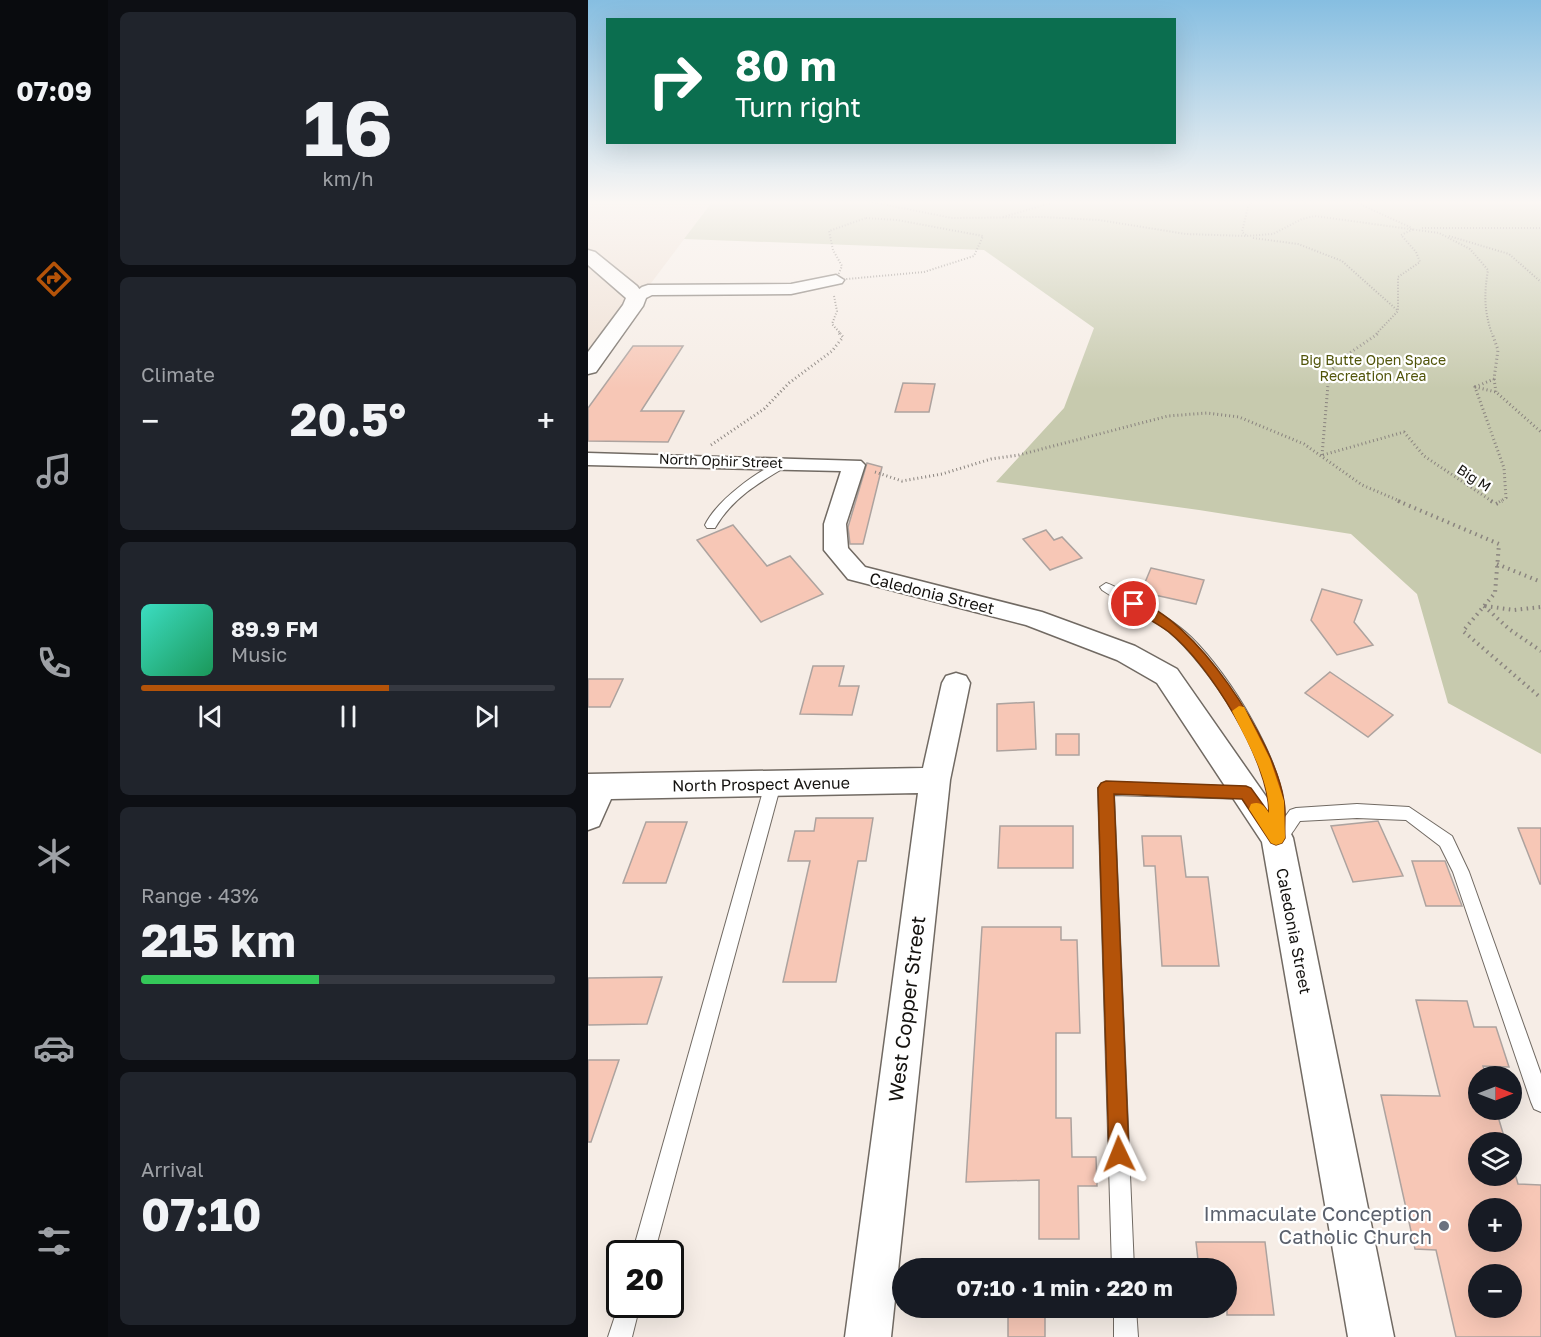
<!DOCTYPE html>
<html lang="en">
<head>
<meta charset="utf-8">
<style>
  body { margin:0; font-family:"Golos Text",sans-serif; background:#20242c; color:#f1f3f6; height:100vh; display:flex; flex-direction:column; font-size:22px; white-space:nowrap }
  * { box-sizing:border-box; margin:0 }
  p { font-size:20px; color:#9ea1a6 }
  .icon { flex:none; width:33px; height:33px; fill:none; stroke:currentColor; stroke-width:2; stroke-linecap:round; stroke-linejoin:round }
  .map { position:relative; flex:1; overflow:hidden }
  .side { display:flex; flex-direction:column; gap:12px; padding:12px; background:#0d0f14; width:480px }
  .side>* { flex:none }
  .banner { position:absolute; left:18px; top:18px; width:570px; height:126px; border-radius:0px; box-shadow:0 6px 24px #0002; background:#0b6e4f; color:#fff; overflow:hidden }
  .needle { width:39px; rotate:90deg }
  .buttons { position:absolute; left:880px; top:1066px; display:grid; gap:12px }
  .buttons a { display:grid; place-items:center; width:54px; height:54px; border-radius:50%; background:#171b24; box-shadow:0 6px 24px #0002; font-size:30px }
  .speed { position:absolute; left:18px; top:1240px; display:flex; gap:12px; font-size:30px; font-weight:700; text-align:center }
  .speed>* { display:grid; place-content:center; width:78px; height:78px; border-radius:50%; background:#171b24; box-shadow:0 6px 24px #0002; line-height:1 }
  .speed .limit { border:3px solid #111; border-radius:9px; background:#fff; color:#111 }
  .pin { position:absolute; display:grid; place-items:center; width:51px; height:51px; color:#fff; margin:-26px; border:3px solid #fff; border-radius:50%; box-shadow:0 2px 6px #0007 }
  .me { position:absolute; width:66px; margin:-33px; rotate:358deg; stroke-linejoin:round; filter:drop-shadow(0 0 4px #0008) }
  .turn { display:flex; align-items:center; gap:21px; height:126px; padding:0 30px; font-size:27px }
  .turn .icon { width:78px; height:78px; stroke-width:2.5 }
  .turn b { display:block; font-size:42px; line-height:51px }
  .big { font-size:45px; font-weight:700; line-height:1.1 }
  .side .card { flex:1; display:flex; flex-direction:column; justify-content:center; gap:9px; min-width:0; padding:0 21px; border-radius:9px; background:#20242c }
  .side .dial { align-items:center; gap:0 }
  .dial b { font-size:78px; line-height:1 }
  .song { display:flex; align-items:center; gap:18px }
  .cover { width:72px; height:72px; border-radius:9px; background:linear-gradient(135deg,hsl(170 70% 55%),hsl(150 70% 35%)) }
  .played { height:6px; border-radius:3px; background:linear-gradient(90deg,#b45309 60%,#363941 60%) }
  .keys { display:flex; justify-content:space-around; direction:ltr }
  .heat { display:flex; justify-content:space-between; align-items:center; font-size:33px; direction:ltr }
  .charge { height:9px; border-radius:4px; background:linear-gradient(90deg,#34c759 43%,#363941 0) }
  .trip { position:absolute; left:304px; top:1258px; width:345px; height:60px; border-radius:30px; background:#171b24; box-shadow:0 6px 24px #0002; font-weight:700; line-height:60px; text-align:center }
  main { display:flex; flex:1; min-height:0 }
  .dock { display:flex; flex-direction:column; width:108px; justify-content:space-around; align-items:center; background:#090b0e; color:#9ea1a6 }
  .dock .icon { width:42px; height:42px }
  .dock .on { color:#b45309 }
  .dock b { font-size:27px; color:#f1f3f6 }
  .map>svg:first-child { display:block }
  .built { fill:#eedfd3 }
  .green { fill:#c7caae }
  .building { fill:#f7c7b6; stroke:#ada39f; stroke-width:1.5; fill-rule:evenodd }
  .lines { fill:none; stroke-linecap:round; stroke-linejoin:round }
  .service-casing { stroke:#716a63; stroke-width:2 }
  .minor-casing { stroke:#716a63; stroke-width:3 }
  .tertiary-casing { stroke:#716a63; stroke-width:3 }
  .path-far2 { stroke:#8a847f; stroke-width:2; stroke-dasharray:1 2; stroke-linecap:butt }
  .path-far1 { stroke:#8a847f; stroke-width:3; stroke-dasharray:1 3; stroke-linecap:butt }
  .path { stroke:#8a847f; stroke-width:4; stroke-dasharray:1.5 4.5; stroke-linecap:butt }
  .service { fill:#fff; fill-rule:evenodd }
  .minor { fill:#fff; fill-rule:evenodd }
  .tertiary { fill:#fff; fill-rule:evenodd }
  .route { fill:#b45309; stroke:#753606; stroke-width:1.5 }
  .slow { fill:#f59e0b }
  .worship-dot { fill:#6b7280; stroke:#fff; stroke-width:2 }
  .labels { text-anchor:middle; stroke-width:4.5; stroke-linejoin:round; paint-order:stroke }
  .far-park-label { font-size:14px; fill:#51540a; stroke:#fff }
  .far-street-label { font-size:14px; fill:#14120f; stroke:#fff }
  .street-label { font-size:16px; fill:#14120f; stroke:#fff }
  .near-street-label { font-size:20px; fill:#14120f; stroke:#fff }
  .near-worship-label { font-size:20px; fill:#5b616d; stroke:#fff; text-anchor:end }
</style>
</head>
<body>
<main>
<nav class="dock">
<b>07:09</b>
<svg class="icon on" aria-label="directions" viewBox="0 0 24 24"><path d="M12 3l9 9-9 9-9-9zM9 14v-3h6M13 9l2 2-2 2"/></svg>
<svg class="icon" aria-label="music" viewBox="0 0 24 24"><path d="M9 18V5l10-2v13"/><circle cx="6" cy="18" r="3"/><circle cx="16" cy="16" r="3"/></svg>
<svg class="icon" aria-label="phone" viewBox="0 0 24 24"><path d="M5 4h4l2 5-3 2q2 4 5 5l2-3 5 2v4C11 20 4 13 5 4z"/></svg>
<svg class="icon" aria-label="climate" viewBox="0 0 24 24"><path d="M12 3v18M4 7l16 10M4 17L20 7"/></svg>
<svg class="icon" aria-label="car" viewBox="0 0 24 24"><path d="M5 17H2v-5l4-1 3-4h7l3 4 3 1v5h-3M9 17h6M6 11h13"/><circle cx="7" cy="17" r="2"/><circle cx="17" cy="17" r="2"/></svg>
<svg class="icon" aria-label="filters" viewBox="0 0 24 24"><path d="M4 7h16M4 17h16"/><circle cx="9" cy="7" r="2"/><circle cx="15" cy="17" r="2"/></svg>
</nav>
<section class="side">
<div class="card dial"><b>16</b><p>km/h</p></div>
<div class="card"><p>Climate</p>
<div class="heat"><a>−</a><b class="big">20.5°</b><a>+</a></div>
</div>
<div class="card">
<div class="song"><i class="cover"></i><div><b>89.9 FM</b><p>Music</p></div></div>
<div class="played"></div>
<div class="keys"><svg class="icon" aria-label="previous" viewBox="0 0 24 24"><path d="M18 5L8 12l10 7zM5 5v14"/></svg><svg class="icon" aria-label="pause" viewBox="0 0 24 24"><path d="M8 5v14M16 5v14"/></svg><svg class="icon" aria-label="next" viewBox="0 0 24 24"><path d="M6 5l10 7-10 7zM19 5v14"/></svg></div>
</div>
<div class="card"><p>Range · 43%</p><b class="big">215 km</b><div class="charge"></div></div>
<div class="card"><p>Arrival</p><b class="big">07:10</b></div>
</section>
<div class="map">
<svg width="953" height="1337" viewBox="0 0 953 1337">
  <rect width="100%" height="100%" fill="#f6ede6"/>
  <polygon class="built" points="0,202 124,202 0,367"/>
  <polygon class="green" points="124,202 953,202 953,754 860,703 829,594 763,534 611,510 408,482 476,408 506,328 396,250 96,239"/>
  <g class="building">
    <polygon points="45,346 95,346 53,411 96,411 80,442 0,441 0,408"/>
    <polygon points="315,383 347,384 341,412 307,412"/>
    <polygon points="279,463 294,467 275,544 262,544 260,527"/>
    <polygon points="145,525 179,566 202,556 235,594 173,622 109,540"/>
    <polygon points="458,530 466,540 474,537 494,558 462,570 435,539"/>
    <polygon points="563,568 616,580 608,604 553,592"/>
    <polygon points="734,589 774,600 766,622 785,645 749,655 723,620"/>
    <polygon points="225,666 256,666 251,686 271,686 264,715 212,714"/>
    <polygon points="742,672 805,715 780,737 717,693"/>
    <polygon points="0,679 35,679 22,707 0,707"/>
    <polygon points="446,702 448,749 409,751 409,704"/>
    <rect x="468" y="734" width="23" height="21"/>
    <polygon points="228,818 285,818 278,861 270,861 248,982 195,982 222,861 200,861 207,831 226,831"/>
    <polygon points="790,821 815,876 765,882 743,826"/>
    <polygon points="58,822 99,822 78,883 35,883"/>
    <polygon points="412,826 485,826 485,868 410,868"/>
    <polygon points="930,828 953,828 953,884 952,884"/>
    <polygon points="554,836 593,836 598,877 620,877 631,966 574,966 567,866 556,866"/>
    <polygon points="824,861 857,861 874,906 838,906"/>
    <polygon points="394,927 473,927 473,940 489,940 492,1033 468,1033 468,1118 483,1118 484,1157 508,1157 509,1186 490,1186 491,1239 451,1239 451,1180 378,1182"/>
    <polygon points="74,977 59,1024 0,1025 0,978"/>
    <path d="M 828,1000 L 879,1001 L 886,1027 L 908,1027 L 921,1067 L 895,1066 L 898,1077 L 891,1077 L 891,1110 L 908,1110 L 918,1143 L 891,1143 L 891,1176 L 924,1176 L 924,1163 L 930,1184 L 953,1185 L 953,1337 L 868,1337 L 848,1250 L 827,1249 L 793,1095 L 852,1096 ZM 891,1209 L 924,1209 L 924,1242 L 891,1242 ZM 891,1275 L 924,1275 L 924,1308 L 891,1308 Z"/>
    <polygon points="0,1060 31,1060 3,1142 0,1142"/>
    <polygon points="608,1242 677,1242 686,1315 639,1315 639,1269 611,1269"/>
    <rect x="420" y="1308" width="37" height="29"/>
  </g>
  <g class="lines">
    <g class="service-casing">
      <g id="service">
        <path d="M 197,460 L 202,463 L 201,465 C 172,482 144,498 127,528 L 119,528 L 117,525 C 128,501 172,468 197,460 Z"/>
        <path d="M 518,583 C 528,586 537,593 546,598 C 566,610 586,621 603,637 C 642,675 696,762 697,817 L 702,810 L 708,808 L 769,804 L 821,807 L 864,836 L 881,872 L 953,1074 L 953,1112 L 946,1109 L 943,1102 L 865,872 L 852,846 L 818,820 L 769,818 L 712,821 C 705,831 697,848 683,843 L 681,838 L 683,834 L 681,830 C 681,821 682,811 681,802 C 677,751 619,663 580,631 C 560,615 535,604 514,590 L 512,587 Z"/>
        <polygon points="185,778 190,780 193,784 66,1254 44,1254 177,784 180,780"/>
        <polygon points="518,782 658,787 663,789 666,793 663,797 658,799 526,795 546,1269 524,1269 510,788 513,784"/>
        <polygon points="32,1301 32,1305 52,1305 44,1337 20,1337"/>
        <polygon points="526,1308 548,1308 550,1337 526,1337"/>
      </g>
    </g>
    <g class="minor-casing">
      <g id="minor">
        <polygon points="248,275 256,280 254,283 203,294 64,295 48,303 40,298 54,287 60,285 203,284"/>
        <polygon points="0,453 273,461 277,465 258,524 260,548 277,567 454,612 547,646 589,669 700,828 705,838 806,1337 760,1337 674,842 569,683 529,660 438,625 260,579 236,550 236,524 253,471 0,465"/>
        <polygon points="368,673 378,676 382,683 362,780 303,1337 257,1337 330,793 23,799 11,826 0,830 0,774 335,768 354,683 358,676"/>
      </g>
    </g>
    <g class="tertiary-casing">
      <polygon id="tertiary" points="0,250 7,252 49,286 58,298 55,306 8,372 0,374 0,352 35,305 38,298 0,265"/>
    </g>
    <g class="path-far2">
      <path d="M 284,202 L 364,218 L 455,217 L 511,220 L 598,234 L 658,236 L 685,234 L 714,219 L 727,216 L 851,233 L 882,249 L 900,270 C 896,294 896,311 904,334"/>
      <polyline points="767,202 824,228"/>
      <polyline points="415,217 467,202"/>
      <polygon points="278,218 309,220 395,236 386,256 336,272 248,280 254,266 245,250 241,231"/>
      <polyline points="834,228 953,228"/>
      <polyline points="658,235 654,232 660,207 664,202"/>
      <polyline points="861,236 921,254 953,282"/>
      <polyline points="665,238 710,244 754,261 809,310"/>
      <polyline points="246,296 249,311 244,324 253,334"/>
      <polyline points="788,334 810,311 810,277 832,262 828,252 813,235 826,229"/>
    </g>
    <g class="path-far1">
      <polyline points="906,379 908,392"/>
      <polyline points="887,387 906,379 910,350 904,333"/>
      <polyline points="123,445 176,409 201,383 244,351 255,337 251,333"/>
      <polyline points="734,455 741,373 757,356 791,333"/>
      <polyline points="735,455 816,432 836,456 905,502"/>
      <polyline points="287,472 314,481 354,474 403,459 431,455 580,416 619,413 651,417 716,444 774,485 814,502"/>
      <polyline points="911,502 918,498 916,468 887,387 908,392 953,432"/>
    </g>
    <g class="path">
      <polyline points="810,501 911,544 907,593 875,631 953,698"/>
      <polyline points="903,501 908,504 914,501"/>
      <polyline points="909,564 953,582"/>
      <polyline points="896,606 921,629 953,651"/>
      <polyline points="897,606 926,610 953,607"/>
    </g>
    <use href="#service" class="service"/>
    <use href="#minor" class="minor"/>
    <use href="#tertiary" class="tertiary"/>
  </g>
  <linearGradient id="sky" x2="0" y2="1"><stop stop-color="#86bee1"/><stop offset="0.52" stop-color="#fbf7f4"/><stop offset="1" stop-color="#fbf7f4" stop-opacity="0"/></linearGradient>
  <rect width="953" height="389" fill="url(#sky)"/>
  <path class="route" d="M 546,600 C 607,617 687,741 696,801 C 698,813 696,826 697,838 L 694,843 L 688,845 L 683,843 L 654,799 L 526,794 L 541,1154 L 538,1162 L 531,1165 L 524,1162 L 521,1154 L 510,788 L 513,783 L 518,781 L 658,786 L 663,788 L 681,813 C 681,761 622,665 581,632 C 569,623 555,616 542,608 L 540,604 Z"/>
  <path class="slow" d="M 651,706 L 656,707 L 682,759 L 696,801 L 697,838 L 694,843 L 688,845 L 683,843 L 661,809 L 663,804 C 673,801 676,806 681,813 C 681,778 659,742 644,711 Z"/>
  <circle class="worship-dot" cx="856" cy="1226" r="6"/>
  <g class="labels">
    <g class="far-park-label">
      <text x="785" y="365">Big Butte Open Space<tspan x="785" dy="16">Recreation Area</tspan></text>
    </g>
    <g class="far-street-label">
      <text transform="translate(133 461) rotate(2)" y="5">North Ophir Street</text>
      <text transform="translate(886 478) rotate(33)" y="5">Big M</text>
    </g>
    <g class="street-label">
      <text transform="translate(344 593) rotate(14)" y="6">Caledonia Street</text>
      <text transform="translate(173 784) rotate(-1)" y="6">North Prospect Avenue</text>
      <text transform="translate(706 931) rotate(79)" y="6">Caledonia Street</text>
    </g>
    <g class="near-street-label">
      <text transform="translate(319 1009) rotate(-83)" y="7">West Copper Street</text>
    </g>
    <g class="near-worship-label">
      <text x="844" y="1221">Immaculate Conception<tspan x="844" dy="23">Catholic Church</tspan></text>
    </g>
  </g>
</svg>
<div class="buttons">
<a><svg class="needle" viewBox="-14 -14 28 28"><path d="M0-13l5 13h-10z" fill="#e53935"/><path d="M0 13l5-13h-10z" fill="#9ea1a6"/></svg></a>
<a><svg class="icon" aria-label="layers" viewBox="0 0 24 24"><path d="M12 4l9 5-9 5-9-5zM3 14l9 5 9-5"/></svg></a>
<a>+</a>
<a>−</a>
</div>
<div class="speed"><div class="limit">20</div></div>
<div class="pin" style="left:546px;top:604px;background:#d93025"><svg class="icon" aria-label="arrive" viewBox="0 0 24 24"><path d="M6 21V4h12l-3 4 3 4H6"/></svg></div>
<svg class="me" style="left:531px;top:1154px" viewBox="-20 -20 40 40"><path d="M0-17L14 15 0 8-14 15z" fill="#b45309" stroke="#fff" stroke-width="4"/></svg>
<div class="trip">07:10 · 1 min · 220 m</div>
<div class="banner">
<div class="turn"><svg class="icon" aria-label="right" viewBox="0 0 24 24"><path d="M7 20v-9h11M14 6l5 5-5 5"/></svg><div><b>80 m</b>Turn right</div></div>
</div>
</div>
</main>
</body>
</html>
